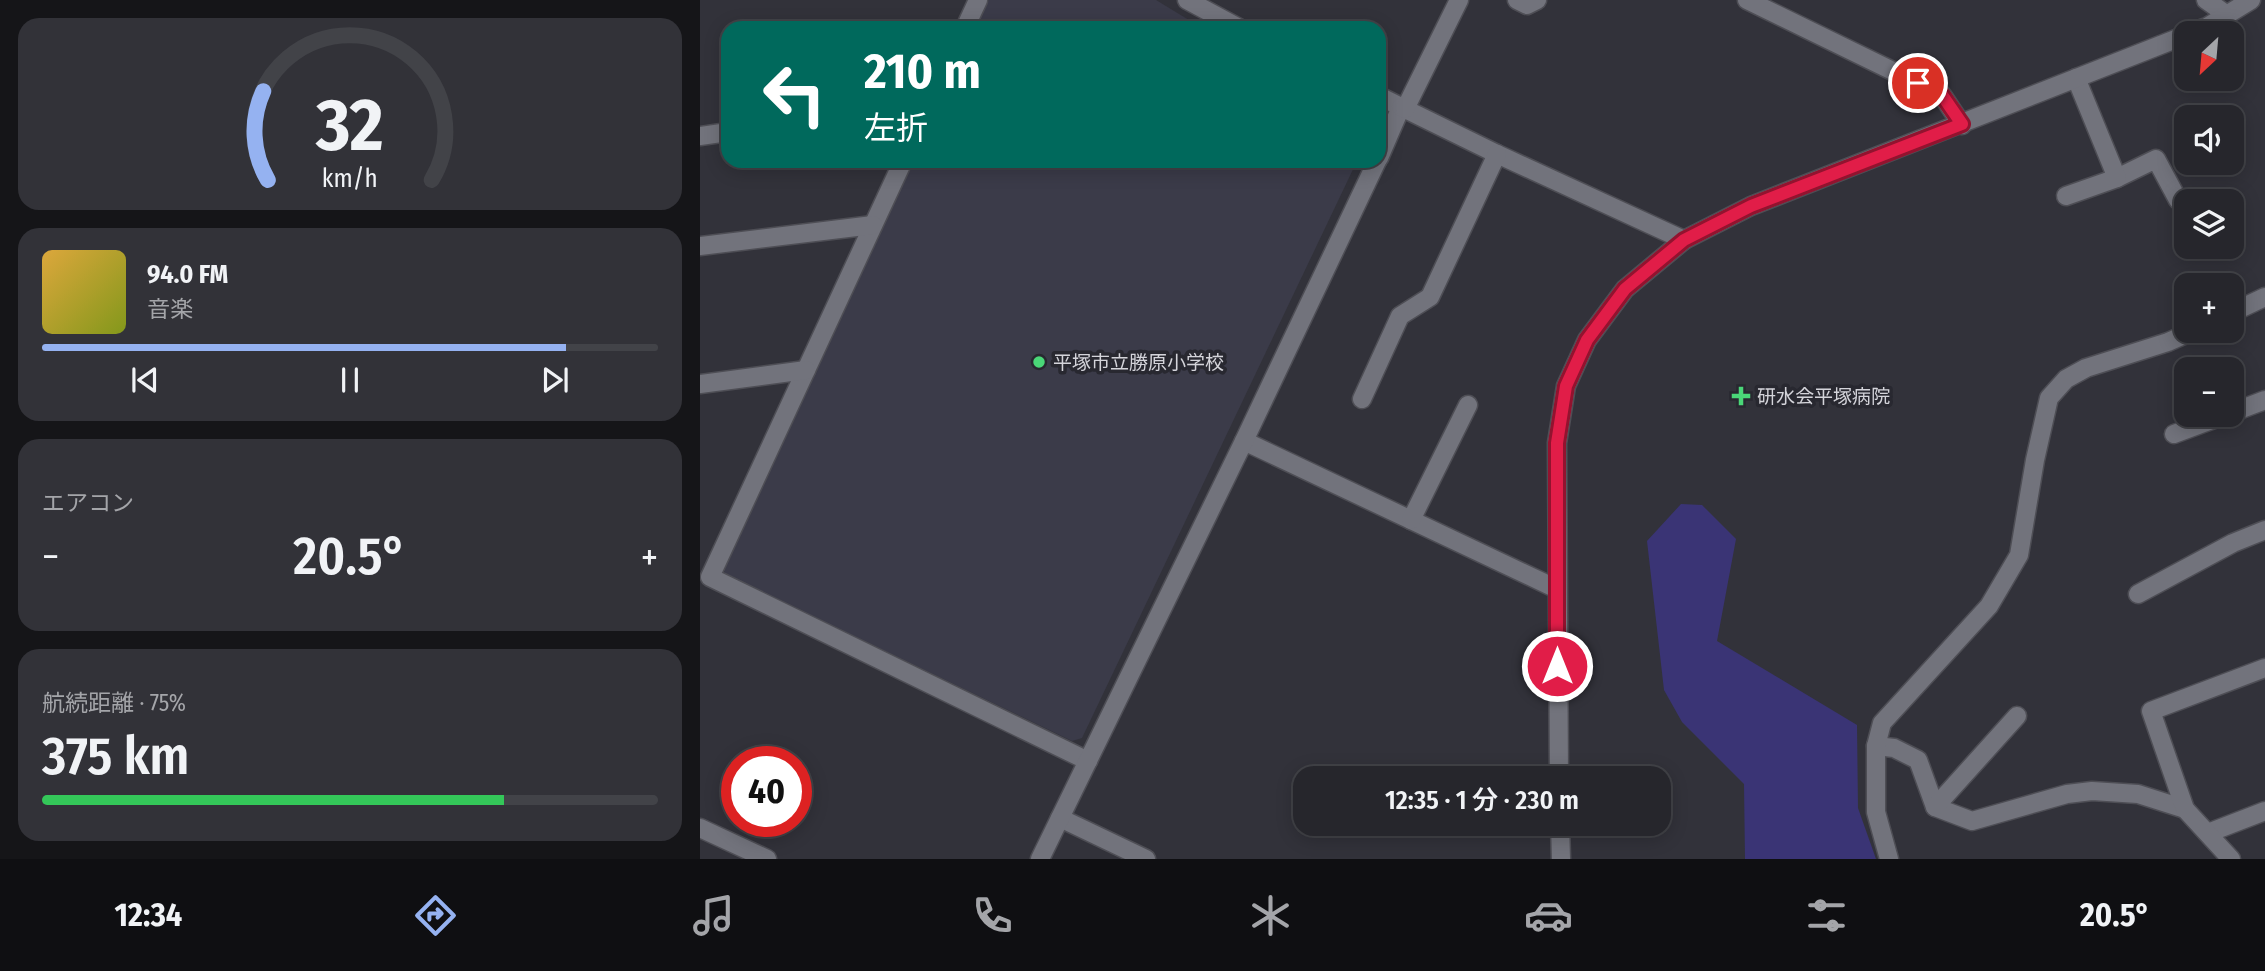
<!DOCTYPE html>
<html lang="ja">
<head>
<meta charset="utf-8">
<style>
  body { margin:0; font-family:"Fira Sans Condensed","Noto Sans JP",sans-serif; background:#323238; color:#f1f3f6; height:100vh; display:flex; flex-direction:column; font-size:26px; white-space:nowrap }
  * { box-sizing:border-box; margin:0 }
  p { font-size:23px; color:#a4a5a9 }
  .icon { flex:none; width:38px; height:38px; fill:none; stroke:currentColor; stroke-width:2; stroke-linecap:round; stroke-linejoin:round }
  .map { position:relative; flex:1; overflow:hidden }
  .side { display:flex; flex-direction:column; gap:18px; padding:18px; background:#151518; width:700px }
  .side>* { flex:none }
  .hud { position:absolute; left:21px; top:21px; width:665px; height:147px; border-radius:21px; box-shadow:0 4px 18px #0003,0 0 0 2px #424348; background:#00695c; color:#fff; overflow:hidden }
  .needle { width:46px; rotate:206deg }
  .buttons { position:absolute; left:1474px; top:21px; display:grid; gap:14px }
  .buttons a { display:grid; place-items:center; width:70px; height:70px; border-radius:14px; background:#26262c; box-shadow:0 4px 18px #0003,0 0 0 2px #424348; font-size:35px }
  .speed { position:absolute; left:21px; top:746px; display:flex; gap:14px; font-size:35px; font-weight:700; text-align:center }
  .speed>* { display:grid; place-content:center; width:91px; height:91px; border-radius:50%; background:#26262c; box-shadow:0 4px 18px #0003,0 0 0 2px #424348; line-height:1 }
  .speed .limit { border:10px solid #d22; background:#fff; color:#111 }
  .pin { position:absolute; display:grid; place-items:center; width:60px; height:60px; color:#fff; margin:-30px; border:4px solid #fff; border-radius:50%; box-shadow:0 2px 7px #0007 }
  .me { position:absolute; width:77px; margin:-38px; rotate:0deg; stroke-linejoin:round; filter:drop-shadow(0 0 5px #0008) }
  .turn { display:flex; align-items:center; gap:24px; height:147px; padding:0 28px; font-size:32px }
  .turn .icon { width:91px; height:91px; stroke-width:2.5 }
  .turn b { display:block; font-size:49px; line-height:60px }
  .big { font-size:52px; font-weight:600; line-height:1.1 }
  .side .tile { flex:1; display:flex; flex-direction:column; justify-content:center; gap:10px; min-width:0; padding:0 24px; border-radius:21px; background:#323238 }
  .side .dial { align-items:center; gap:0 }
  .dial svg { height:182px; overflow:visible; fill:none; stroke:#424348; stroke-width:7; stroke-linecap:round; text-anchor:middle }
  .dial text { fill:#f1f3f6; stroke:none }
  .song { display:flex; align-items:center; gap:21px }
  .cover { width:84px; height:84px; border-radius:10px; background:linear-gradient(135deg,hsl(40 70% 55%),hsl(70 70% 35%)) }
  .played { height:7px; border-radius:4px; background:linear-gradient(90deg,#95b2f1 85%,#424348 85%) }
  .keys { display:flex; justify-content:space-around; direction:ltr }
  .heat { display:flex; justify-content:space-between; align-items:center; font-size:38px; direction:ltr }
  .charge { height:10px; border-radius:5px; background:linear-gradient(90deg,#34c759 75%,#424348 0) }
  .trip { position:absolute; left:593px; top:766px; width:378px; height:70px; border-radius:21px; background:#26262c; box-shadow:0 4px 18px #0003,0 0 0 2px #424348; font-weight:600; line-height:70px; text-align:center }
  .tabs { display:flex; height:112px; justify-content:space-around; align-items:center; background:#0f0f12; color:#a4a5a9 }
  .tabs .icon { width:49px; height:49px }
  .tabs .on { color:#95b2f1 }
  .tabs b { font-size:32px; color:#f1f3f6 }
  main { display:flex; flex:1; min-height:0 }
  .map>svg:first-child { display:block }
  .built { fill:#3b3b49 }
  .green { fill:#3a3475 }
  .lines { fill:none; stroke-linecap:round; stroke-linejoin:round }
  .minor-casing { stroke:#4e4e55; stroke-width:21 }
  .minor { stroke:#72737c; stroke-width:18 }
  .route-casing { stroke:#92132f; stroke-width:18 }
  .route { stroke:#e11d48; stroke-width:12 }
  .poi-dot { fill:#4ad778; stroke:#282830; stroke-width:2.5 }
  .labels { text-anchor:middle; stroke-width:7; stroke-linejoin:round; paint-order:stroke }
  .poi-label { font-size:19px; fill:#d4d4da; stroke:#282830; text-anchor:start }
</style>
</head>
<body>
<main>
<section class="side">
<div class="tile dial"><svg viewBox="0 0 100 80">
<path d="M14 69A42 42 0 1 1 86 69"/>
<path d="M14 69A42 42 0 0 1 12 30" stroke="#95b2f1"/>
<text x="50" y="56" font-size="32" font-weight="700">32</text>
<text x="50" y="72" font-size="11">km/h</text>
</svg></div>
<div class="tile">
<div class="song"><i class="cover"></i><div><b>94.0 FM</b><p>音楽</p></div></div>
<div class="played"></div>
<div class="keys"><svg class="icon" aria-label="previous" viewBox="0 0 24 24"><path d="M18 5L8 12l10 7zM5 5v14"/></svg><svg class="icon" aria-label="pause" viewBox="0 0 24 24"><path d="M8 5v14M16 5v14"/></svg><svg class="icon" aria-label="next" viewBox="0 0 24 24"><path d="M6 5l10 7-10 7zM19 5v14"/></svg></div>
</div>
<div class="tile"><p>エアコン</p>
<div class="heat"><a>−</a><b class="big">20.5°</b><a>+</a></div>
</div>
<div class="tile"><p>航続距離 · 75%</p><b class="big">375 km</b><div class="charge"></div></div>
</section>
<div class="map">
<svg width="1565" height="859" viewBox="0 0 1565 859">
  <rect width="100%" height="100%" fill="#32323a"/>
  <g class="built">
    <polygon points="289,0 456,0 502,28 275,28"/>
    <polygon points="212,161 657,161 382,738 372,741 25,574 22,564"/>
  </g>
  <polygon class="green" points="981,504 1002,505 1036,539 1017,641 1157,725 1158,808 1176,859 1045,859 1044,784 982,722 964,690 947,541"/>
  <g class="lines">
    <g class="minor-casing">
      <g id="minor">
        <polyline points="487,0 539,28"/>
        <polyline points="817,0 827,5 837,0"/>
        <polyline points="1047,0 1242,95 1262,125"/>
        <polyline points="1506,0 1527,15"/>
        <polyline points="265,28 278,0"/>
        <polyline points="1490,33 1507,27 1551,0"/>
        <polyline points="679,96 701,107 679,158"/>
        <polyline points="701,107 797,154 984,240"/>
        <polyline points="705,109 759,0"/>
        <polyline points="0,136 28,132"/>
        <polyline points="203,161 10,577 388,761"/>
        <polyline points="1417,178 1456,159 1478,200"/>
        <polyline points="1366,196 1417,178 1376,78"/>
        <polyline points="0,246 173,225"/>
        <polyline points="1531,313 1565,297"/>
        <polyline points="0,384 106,370"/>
        <polyline points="662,399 700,316 730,297 797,154"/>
        <polyline points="1531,413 1565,400"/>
        <polyline points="1474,434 1525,415"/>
        <polyline points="544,441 857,589"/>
        <polyline points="711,520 768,405"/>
        <polyline points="1438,594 1533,543 1565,530"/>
        <polyline points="1176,746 1194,748 1218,760 1235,807 1272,821 1367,794 1392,791 1438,794 1485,809"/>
        <polyline points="859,779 857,443 866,386 887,340 925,289 984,240 1051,206 1486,35"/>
        <polyline points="1235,807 1317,716"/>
        <polyline points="360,818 446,859"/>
        <polyline points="860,824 861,859"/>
        <polyline points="0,828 67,859"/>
        <polyline points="1508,833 1565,811"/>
        <polyline points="340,859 544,441 677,161"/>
        <polyline points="1189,859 1176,812 1176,746 1182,723 1289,606 1319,555 1335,460 1349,398 1366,379 1386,368 1468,342 1493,331"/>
        <polyline points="1531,859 1485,809 1451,711 1565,668"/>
      </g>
    </g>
    <use href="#minor" class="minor"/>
  </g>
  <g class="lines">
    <g class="route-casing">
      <polyline id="route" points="857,666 857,443 866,386 887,340 925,289 984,240 1051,206 1262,124 1242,95 1218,83"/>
    </g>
    <use href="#route" class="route"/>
  </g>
  <g class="poi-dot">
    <circle cx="339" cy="362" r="7"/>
    <path d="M1037.5 385.5h7v7h7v7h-7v7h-7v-7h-7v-7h7z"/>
  </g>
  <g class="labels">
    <g class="poi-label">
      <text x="353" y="369">平塚市立勝原小学校</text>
      <text x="1057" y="403">研水会平塚病院</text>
    </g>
  </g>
</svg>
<div class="buttons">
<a><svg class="needle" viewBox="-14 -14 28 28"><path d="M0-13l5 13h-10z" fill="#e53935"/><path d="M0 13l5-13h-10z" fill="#a4a5a9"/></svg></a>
<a><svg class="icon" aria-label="sound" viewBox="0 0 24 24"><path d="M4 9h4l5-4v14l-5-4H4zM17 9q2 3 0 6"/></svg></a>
<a><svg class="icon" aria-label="layers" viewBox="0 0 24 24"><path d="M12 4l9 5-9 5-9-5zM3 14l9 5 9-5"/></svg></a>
<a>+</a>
<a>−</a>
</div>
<div class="speed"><div class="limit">40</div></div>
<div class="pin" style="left:1218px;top:83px;background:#d93025"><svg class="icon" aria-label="arrive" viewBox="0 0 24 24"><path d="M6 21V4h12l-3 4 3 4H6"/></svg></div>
<svg class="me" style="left:857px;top:666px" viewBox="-20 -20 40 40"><circle r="17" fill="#e11d48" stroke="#fff" stroke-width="3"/><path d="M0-11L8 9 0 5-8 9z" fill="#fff"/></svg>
<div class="trip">12:35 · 1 分 · 230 m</div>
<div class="hud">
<div class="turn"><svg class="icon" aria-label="left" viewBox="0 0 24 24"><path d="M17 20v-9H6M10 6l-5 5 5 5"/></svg><div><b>210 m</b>左折</div></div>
</div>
</div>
</main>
<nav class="tabs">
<b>12:34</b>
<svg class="icon on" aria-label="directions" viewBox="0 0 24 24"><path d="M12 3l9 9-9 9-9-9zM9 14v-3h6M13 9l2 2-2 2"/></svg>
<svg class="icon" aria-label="music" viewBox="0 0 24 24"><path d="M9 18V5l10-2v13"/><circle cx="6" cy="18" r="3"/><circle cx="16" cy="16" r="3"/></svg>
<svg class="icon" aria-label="phone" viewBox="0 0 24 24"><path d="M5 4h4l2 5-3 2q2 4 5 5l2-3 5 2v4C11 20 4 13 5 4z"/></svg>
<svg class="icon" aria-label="climate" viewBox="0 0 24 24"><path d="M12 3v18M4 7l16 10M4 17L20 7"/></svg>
<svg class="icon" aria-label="car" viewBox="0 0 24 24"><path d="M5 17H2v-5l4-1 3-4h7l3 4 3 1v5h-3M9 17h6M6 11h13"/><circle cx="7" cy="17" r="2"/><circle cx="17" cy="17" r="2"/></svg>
<svg class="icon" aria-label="filters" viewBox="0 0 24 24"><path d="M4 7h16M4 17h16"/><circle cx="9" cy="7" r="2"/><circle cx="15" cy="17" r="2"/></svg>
<b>20.5°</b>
</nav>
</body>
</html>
